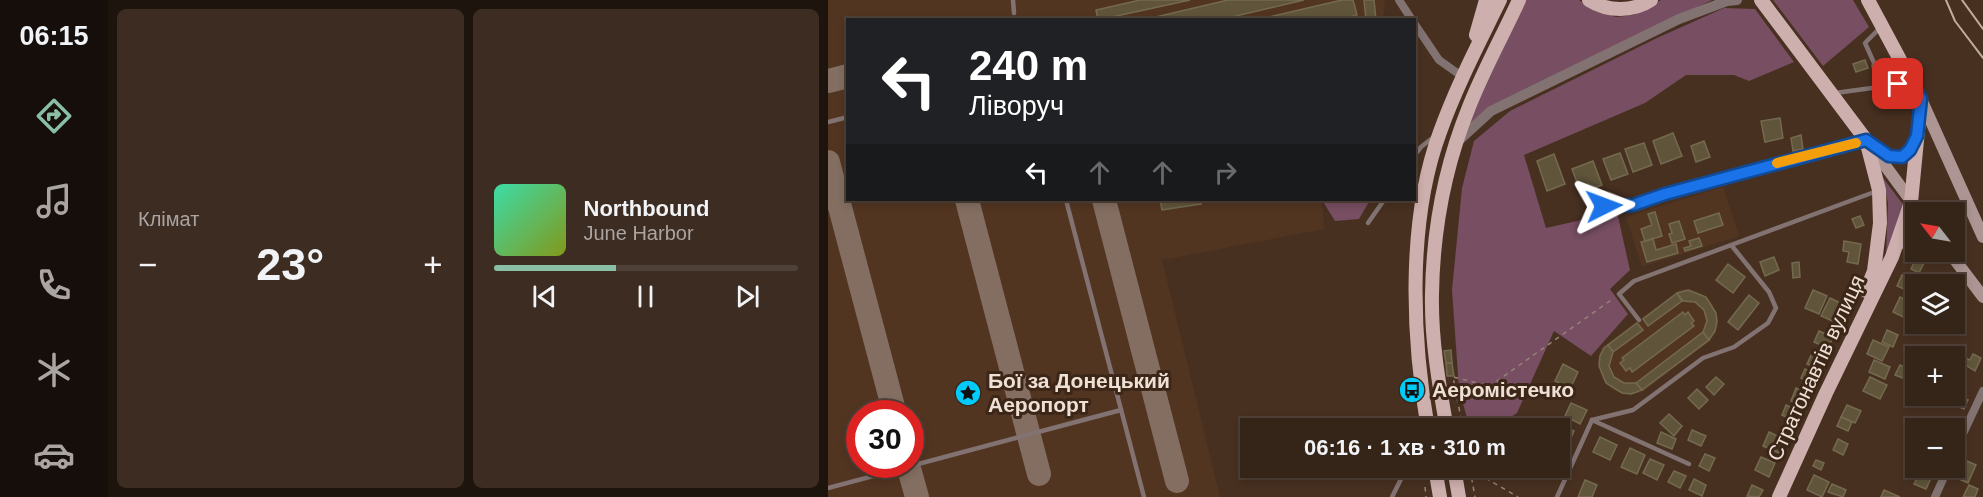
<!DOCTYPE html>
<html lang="uk">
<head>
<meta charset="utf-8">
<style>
  body { margin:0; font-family:Helvetica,sans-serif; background:#3d2c21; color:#f1f3f6; height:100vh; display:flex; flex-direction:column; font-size:22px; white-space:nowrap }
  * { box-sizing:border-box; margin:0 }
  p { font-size:20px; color:#aaa4a2 }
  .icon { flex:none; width:33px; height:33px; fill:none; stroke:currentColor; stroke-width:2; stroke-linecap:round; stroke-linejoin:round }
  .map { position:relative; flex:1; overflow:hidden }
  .details { display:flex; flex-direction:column; gap:9px; padding:9px; background:#1d140d; width:720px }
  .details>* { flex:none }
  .top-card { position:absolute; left:18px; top:18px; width:570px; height:183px; border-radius:0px; box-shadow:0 3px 9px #0003,0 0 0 2px #4f4137; background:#202124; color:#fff; overflow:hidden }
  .needle { width:39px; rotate:301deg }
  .fabs { position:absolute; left:1077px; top:202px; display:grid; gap:12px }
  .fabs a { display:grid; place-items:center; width:60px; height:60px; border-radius:0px; background:#352418; box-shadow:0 3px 9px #0003,0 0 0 2px #4f4137; font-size:30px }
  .speed { position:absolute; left:18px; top:400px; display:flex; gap:12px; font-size:30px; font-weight:700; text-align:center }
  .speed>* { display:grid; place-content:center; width:78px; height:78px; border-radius:50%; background:#352418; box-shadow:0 3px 9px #0003,0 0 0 2px #4f4137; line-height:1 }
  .speed .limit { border:9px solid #d22; background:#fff; color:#111 }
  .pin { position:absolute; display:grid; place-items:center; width:51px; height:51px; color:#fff; margin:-26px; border-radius:12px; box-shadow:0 3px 9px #0006 }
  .me { position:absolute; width:66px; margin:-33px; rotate:87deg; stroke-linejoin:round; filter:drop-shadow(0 0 4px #0008) }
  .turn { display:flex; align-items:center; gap:21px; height:126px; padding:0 24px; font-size:27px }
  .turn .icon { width:78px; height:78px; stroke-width:2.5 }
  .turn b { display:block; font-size:42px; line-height:51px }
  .lanes { display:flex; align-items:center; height:57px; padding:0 24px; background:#0003; justify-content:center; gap:30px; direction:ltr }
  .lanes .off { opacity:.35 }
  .big { font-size:45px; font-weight:700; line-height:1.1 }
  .details .widget { flex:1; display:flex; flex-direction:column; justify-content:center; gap:9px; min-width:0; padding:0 21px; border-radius:9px; background:#3d2c21 }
  .song { display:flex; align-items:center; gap:18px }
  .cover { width:72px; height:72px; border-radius:9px; background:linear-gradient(135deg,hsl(160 70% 55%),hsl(70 70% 35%)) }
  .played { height:6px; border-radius:3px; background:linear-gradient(90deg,#8abfa5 40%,#4f4137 40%) }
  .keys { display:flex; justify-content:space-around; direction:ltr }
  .heat { display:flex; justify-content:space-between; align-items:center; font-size:33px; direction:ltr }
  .details .tiles { flex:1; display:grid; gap:9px; grid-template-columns:repeat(2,1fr) }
  .trip { position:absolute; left:412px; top:418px; width:330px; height:60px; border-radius:0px; background:#352418; box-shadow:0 3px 9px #0003,0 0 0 2px #4f4137; font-weight:700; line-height:60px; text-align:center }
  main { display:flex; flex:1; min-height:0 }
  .menu { display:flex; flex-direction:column; width:108px; justify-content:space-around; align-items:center; background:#150e0a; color:#aaa4a2 }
  .menu .icon { width:42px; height:42px }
  .menu .current { color:#8abfa5 }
  .menu b { font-size:27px; color:#f1f3f6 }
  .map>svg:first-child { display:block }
  .built { fill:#523521; fill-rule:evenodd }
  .green { fill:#764f62 }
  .forest { fill:#774e62 }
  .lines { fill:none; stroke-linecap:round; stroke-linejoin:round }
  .taxiway { stroke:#836e61; stroke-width:24 }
  .building { fill:#60553b; stroke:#746a4f; stroke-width:1.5 }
  .path { stroke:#968376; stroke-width:1.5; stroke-dasharray:4.5 4.5; stroke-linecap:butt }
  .service { stroke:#827372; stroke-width:4.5 }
  .minor { stroke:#827372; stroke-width:8 }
  .tertiary { stroke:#827372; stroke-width:10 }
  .secondary { stroke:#ac9593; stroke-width:12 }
  .primary { stroke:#cdafad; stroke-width:14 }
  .rail { stroke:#bfada2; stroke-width:2 }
  .route-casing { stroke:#114b97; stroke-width:15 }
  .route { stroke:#1a73e8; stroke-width:10 }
  .slow { stroke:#f59e0b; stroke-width:10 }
  .labels { text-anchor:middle; stroke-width:6; stroke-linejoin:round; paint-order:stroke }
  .street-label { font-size:21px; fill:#efe0d6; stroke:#3c2617 }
  .poi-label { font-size:21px; font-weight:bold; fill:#efe0d6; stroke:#3c2617; text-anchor:start }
</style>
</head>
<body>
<main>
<nav class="menu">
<b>06:15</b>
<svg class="icon current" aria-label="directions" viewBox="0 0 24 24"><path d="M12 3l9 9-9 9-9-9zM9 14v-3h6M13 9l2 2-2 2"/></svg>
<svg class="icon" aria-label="music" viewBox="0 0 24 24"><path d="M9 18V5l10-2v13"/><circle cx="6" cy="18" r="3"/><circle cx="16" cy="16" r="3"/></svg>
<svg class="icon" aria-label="phone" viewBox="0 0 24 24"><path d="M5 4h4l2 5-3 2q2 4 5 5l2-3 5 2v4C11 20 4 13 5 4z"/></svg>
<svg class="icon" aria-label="climate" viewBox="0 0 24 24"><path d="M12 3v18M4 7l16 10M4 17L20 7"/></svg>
<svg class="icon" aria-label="car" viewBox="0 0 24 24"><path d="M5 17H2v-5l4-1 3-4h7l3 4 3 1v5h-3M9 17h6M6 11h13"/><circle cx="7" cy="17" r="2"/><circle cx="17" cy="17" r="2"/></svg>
</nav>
<section class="details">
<div class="tiles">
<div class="widget"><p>Клімат</p>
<div class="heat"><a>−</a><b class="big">23°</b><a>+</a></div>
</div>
<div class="widget">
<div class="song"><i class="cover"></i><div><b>Northbound</b><p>June Harbor</p></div></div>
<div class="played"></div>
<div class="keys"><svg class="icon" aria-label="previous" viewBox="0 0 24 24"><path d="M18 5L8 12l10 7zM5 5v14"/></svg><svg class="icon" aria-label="pause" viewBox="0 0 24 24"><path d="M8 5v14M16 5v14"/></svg><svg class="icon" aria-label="next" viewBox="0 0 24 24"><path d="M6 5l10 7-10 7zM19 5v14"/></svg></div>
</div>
</div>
</section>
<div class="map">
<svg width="1155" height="497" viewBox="0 0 1155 497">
  <rect width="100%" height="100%" fill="#473020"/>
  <g class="built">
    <path d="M 0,0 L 557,0 L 555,20 L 20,20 L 20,200 L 494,200 L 496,229 L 334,260 L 392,497 L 0,497 ZM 32,414 L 82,414 L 82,465 L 32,465 Z"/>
    <polygon points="895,187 911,236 814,267 798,217"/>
    <polygon points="855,289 868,291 878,296 885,304 890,317 889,330 883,340 815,392 803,395 784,390 774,379 770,366 770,358 774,347 850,291"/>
  </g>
  <polygon class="green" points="1055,178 1077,207 1058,256 1060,203"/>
  <g class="forest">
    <polygon points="698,0 751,0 768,11 788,17 805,15 833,0 884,0 662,109 641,126 653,95"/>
    <polygon points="945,0 1025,0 1041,27 995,66"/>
    <polygon points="896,8 927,9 966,62 921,81 906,75 858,75 817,103 696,155 718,228 789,212 802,270 782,289 800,314 763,356 726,331 689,413 665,429 642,429 631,389 624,290 634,188 646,141 682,111 829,38"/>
    <polygon points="494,200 542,200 531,219 507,221"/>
  </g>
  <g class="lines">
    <g class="taxiway">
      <polyline points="0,81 20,76"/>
      <polyline points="0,162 67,414"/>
      <polyline points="139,200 211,474"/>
      <polyline points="276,200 349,481"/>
      <polyline points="80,465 89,497"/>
    </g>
  </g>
  <g class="building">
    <polygon points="312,0 362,0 270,20 268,10"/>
    <polygon points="400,0 476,0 391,20 315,20"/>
    <polygon points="514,0 525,0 529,15 511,20 428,20"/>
    <polygon points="536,0 546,0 548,20 538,20"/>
    <polygon points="1037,60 1040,68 1028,72 1025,64"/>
    <polygon points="1056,63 1058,77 1046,79 1044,65"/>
    <polygon points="952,118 955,138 937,142 933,121"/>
    <polygon points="845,133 854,156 833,164 825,141"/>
    <polygon points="973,135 975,149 965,151 963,138"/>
    <polygon points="876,141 882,157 868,162 863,146"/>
    <polygon points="816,143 824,165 805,172 797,149"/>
    <polygon points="792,153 800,174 783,180 775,159"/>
    <polygon points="726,154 737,184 719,191 709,161"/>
    <polygon points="765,161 774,185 753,193 744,169"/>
    <polygon points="332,200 373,200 373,204 334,210"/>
    <polygon points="827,212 834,236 817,241 813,229 824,225 820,214"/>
    <polygon points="891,213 895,225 870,233 866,221"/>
    <polygon points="1032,216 1036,225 1028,228 1024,219"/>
    <polygon points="851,221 857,239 844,243 841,234 844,233 841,224"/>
    <polygon points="871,238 874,246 857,251 856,248 863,246 861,241"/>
    <polygon points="825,239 828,250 848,244 850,253 819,262 813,242"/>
    <polygon points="1016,241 1033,244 1030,264 1019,262 1021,252 1015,251"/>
    <polygon points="1086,251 1099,257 1091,273 1083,269 1086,262 1082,260"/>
    <polygon points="946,257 951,270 937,276 932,262"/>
    <polygon points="971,262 972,277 965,278 964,263"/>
    <polygon points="900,264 917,277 905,293 888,280"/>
    <polygon points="1074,275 1086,280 1080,291 1069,286"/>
    <polygon points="860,290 878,297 888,313 889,322 887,331 881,340 875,332 879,321 876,310 867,302 855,301 849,293"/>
    <polygon points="985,290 999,296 991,314 977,308"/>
    <polygon points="849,293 854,301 820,326 815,319"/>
    <polygon points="921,295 931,303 910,330 900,322"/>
    <polygon points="1072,297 1086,304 1079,319 1065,312"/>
    <polygon points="1002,298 1017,305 1009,323 993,316"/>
    <polygon points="855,312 857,315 860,312 866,321 863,323 866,326 804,372 802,368 798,371 792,363 796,360 794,358"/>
    <polygon points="809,323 815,330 785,352 780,345"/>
    <polygon points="1059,330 1070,335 1065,347 1054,342"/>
    <polygon points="991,331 1005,337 1000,348 986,342"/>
    <polygon points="875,332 881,340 814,390 808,383"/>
    <polygon points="1045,340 1061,347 1054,361 1039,354"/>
    <polygon points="780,345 785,352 781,366 786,377 796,383 808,383 814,390 803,394 794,393 778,383 771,366 772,356 776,348"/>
    <polygon points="623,350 624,363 618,363 616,351"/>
    <polygon points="985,351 997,356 991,369 979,364"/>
    <polygon points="1145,354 1153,358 1147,371 1134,363 1136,357 1142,360"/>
    <polygon points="1046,360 1062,367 1057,379 1041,372"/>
    <polygon points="618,363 624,363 626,376 619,376"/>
    <polygon points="735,364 750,372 742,389 727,381"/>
    <polygon points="1072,365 1084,371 1080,380 1067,375"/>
    <polygon points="977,369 988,374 984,383 973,378"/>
    <polygon points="888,377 896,384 886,395 878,387"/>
    <polygon points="1042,377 1059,385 1052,399 1035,391"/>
    <polygon points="968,388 979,393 973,406 963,401"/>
    <polygon points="869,389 880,400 871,409 860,398"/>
    <polygon points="1129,395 1140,400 1136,409 1124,404"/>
    <polygon points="743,403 759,410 752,424 737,416"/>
    <polygon points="958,405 971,411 967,421 954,415"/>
    <polygon points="1019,405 1033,411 1027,423 1013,417"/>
    <polygon points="841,414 854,426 846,436 832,423"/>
    <polygon points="1013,417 1024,422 1020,431 1009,426"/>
    <polygon points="730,424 746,431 740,445 732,441 732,429 728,429"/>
    <polygon points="864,430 878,436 873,446 860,440"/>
    <polygon points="833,432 848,439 844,449 829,443"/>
    <polygon points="941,432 958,440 951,453 935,446"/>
    <polygon points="772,437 789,445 782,460 765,452"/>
    <polygon points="1010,439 1020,444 1015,455 1005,450"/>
    <polygon points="802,448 817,455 809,474 793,467"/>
    <polygon points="877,454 887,458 881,471 871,466"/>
    <polygon points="933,457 947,463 941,477 927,470"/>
    <polygon points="822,459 836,465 829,480 815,473"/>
    <polygon points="988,460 996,463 993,470 985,466"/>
    <polygon points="1139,461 1148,465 1140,483 1131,479"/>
    <polygon points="846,471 858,476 852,488 840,482"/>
    <polygon points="1092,471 1104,476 1098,489 1086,484"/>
    <polygon points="986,475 1001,482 994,497 979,490"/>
    <polygon points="866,479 878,485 874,496 861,490"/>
    <polygon points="757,480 769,485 764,497 750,497"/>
    <polygon points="1004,484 1018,490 1015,497 1000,492"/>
    <polygon points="924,485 935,490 931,497 919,496"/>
    <polygon points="1141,485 1150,489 1147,497 1135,497"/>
    <polygon points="1056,490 1072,497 1053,497"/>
  </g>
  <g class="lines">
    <g class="path">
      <polyline points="635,429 625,377 662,386 786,298"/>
      <polyline points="642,469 690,497"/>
      <polyline points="642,469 647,497"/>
      <polyline points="597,487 598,497"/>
    </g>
    <g class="service">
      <polyline points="185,0 186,13"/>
      <polyline points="1047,65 1037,43 1052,28"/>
      <polyline points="1053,78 1056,86"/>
      <polyline points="1007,93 1081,83"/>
      <polyline points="0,122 20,117"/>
      <polyline points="586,156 593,147 607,136"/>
      <polyline points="238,200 316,497"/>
      <polyline points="540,223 556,200"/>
      <polyline points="811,320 791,294 806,281 1049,191"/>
      <polyline points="764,420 805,410 875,358 906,347 940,323 948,308 941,292 904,246"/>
      <polyline points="764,420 861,464"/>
      <polyline points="586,429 596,422"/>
      <polyline points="576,473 591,473 597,468"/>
      <polyline points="0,488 293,410"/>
      <polyline points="564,497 576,473 572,468"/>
      <polyline points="729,497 764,420"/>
    </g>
    <g class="minor">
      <polyline points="571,0 584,20"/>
      <polyline points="586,23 611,60 635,77"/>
      <polyline points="776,206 805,205 837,194 1038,140"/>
      <polyline points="1126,453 1155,391"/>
      <polyline points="1107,497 1120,468"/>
    </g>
    <polyline class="tertiary" points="628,143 663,111 851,19 899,1 909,0"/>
    <g class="secondary">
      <polyline points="1093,99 1155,237"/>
      <polyline points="1039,141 1092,213"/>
      <polyline points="1047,146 1061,156 1074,157 1082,150 1088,138"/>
      <path d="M 1070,245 C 1075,237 1078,232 1088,230"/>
      <polyline points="1121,252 1155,297"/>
    </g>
    <g class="primary">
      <path d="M 761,0 C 780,12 805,12 823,0"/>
      <polyline points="933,0 1038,140 1051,190 1052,223 1046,271 1038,291"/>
      <polyline points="648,35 658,0"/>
      <path d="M 600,429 C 584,337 579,221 612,132 C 628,87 651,43 672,0"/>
      <path d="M 619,429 C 611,385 603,339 604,294 C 605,230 617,166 641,107 C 655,71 675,35 691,0"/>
      <polyline points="607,468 612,497"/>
      <polyline points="626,468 631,497"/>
      <polyline points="951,497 998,393 1064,257 1083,202 1093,99 1040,0"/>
    </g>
    <g class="rail">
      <polyline points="1118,0 1127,21 1155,58"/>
      <polyline points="1134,0 1155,29"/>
    </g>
  </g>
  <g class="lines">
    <g class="route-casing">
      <polyline id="route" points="776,206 805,205 837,194 1038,140 1061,156 1074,157 1082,150 1089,136 1093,99 1084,82 1070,84"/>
    </g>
    <use href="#route" class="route"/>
    <polyline class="slow" points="949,163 1028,143"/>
  </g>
  <defs>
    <g id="bus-disc" transform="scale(1.35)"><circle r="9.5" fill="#00cbf9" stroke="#3c2617"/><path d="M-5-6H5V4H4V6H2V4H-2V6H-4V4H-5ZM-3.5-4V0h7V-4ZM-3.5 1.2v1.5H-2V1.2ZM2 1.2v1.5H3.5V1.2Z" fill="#111"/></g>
    <g id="sight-disc" transform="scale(1.35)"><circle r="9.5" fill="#00cbf9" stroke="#3c2617"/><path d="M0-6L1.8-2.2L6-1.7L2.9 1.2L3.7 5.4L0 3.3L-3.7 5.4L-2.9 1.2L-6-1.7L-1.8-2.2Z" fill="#111"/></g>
  </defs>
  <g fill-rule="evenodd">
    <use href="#bus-disc" x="584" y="390"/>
    <use href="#sight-disc" x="140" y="393"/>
  </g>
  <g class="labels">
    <g class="street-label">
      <text transform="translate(988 368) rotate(-65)" y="7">Стратонавтів вулиця</text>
    </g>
    <g class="poi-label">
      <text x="160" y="388">Бої за Донецький<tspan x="160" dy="24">Аеропорт</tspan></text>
      <text x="604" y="397">Аеромістечко</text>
    </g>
  </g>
</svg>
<div class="fabs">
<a><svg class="needle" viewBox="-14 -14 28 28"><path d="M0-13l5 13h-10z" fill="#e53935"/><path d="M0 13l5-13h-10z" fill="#aaa4a2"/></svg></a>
<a><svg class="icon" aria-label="layers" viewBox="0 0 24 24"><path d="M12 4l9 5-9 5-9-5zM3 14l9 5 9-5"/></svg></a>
<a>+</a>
<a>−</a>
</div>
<div class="speed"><div class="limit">30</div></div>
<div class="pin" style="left:1070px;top:84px;background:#d93025"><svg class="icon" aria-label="arrive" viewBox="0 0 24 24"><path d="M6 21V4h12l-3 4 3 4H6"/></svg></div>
<svg class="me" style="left:776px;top:206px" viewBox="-20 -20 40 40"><path d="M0-17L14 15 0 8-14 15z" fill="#1a73e8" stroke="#fff" stroke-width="4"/></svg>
<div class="trip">06:16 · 1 хв · 310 m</div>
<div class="top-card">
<div class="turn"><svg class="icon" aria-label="left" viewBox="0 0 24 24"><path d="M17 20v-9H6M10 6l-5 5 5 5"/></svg><div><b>240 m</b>Ліворуч</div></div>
<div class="lanes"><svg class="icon" aria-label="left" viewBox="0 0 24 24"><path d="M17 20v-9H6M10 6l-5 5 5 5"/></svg><svg class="icon off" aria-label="ahead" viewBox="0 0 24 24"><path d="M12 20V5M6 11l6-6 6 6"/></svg><svg class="icon off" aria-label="ahead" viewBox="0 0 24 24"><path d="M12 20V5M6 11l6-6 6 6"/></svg><svg class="icon off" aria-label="right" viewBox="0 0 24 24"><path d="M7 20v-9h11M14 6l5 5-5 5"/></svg></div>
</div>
</div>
</main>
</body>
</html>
